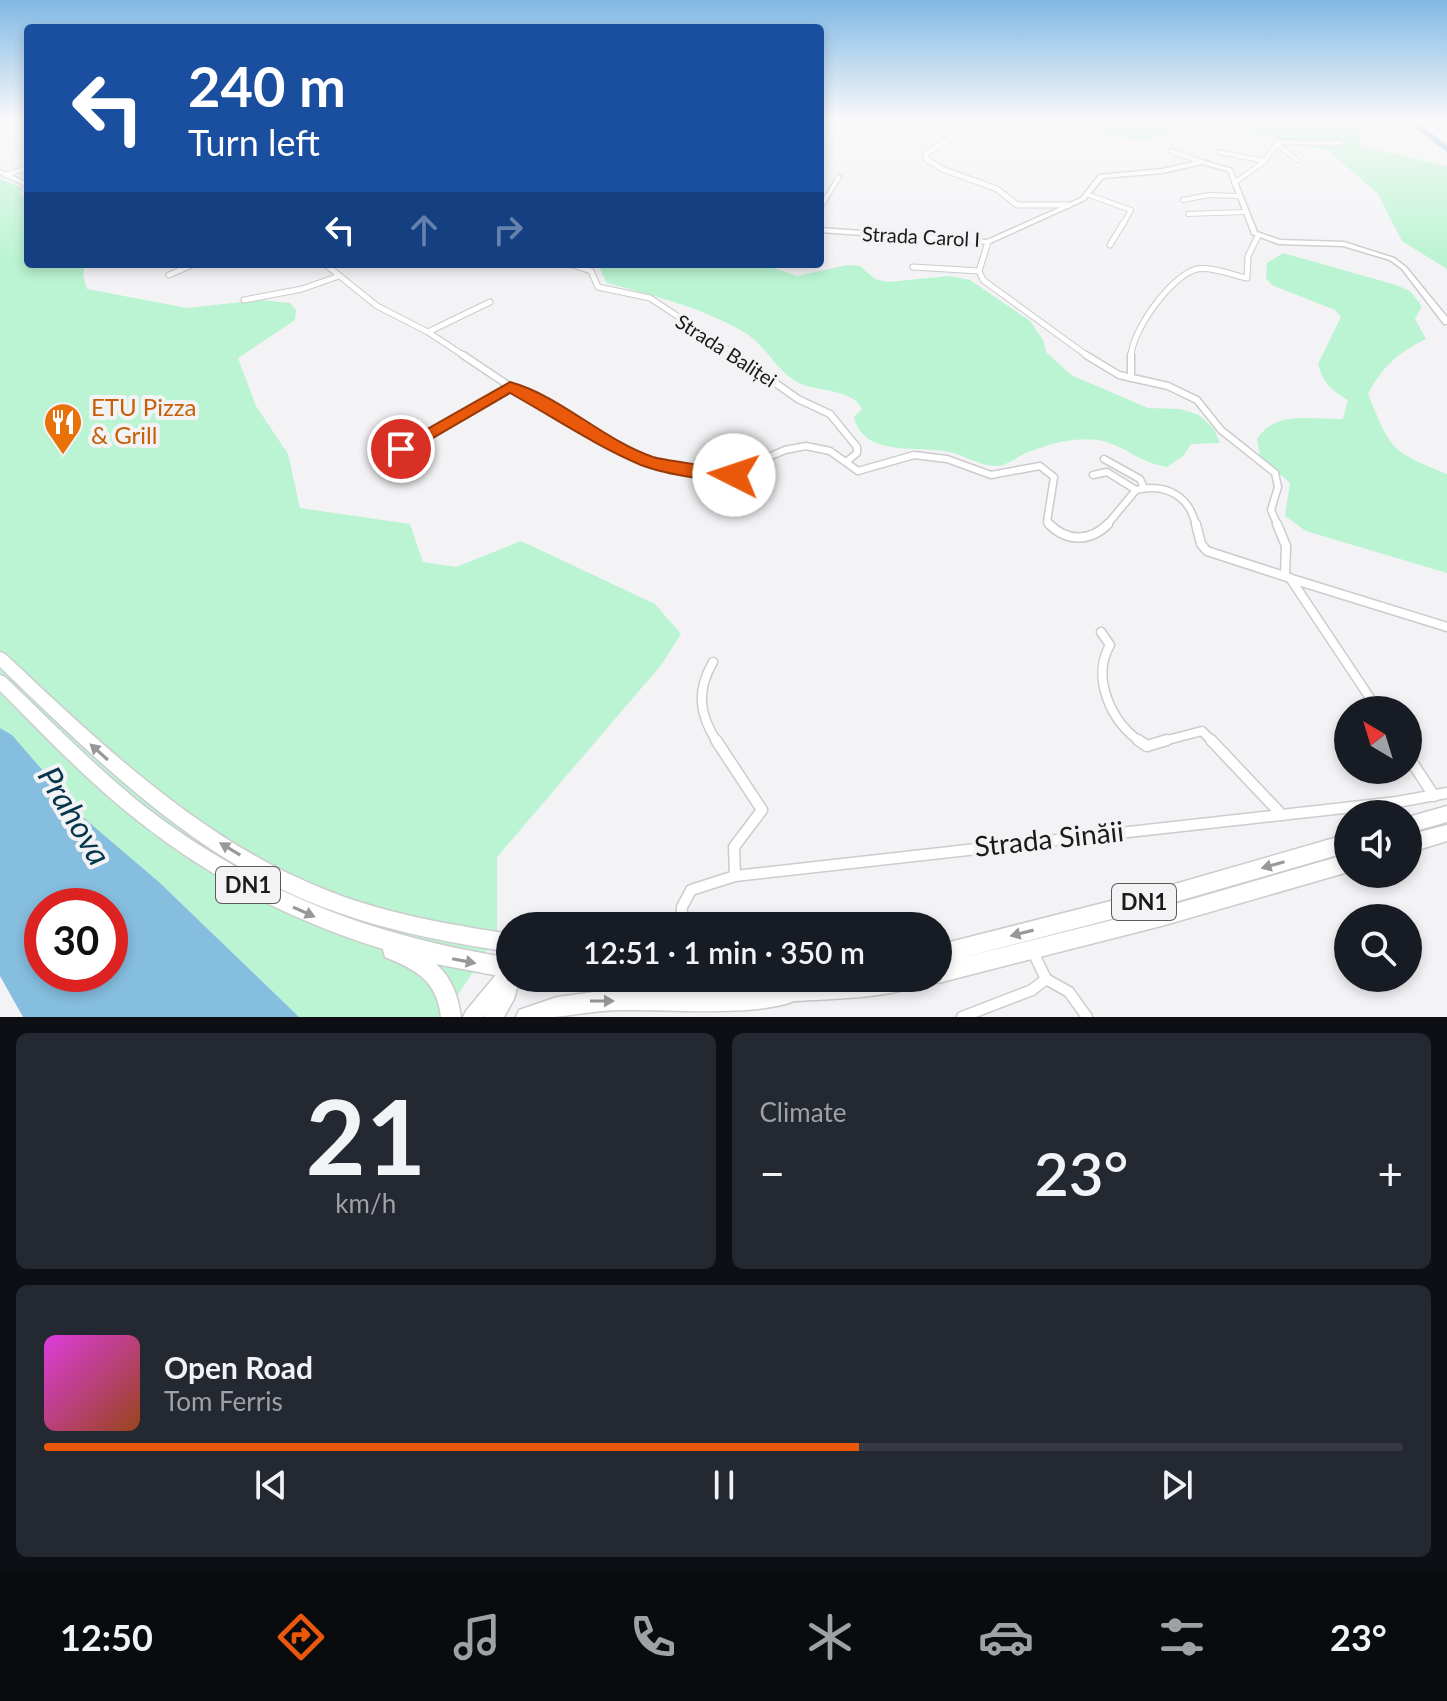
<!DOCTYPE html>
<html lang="en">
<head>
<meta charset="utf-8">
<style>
  body { margin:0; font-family:Lato,sans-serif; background:#242831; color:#f1f3f6; height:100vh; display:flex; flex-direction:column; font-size:30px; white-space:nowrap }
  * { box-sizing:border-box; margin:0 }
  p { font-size:26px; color:#9ea1a6 }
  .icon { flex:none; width:44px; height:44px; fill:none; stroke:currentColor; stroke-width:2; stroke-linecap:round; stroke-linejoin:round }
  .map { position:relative; height:1017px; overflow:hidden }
  .panel { display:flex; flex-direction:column; gap:16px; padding:16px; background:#0d0f14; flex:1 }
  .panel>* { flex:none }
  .guide { position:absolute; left:24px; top:24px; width:800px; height:244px; border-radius:8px; box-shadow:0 4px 12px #0003; background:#1a4fa0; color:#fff; overflow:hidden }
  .needle { width:52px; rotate:322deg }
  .buttons { position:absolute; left:1334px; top:696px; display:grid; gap:16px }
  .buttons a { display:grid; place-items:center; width:88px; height:88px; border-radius:50%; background:#171b24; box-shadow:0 4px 12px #0003; font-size:40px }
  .speed { position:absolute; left:24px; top:888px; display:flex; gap:16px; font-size:40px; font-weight:700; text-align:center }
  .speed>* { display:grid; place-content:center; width:104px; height:104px; border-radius:50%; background:#171b24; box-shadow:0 4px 12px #0003; line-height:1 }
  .speed .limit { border:12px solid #d22; background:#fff; color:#111 }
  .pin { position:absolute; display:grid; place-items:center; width:68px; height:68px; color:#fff; margin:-34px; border:4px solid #fff; border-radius:50%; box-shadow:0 2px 8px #0007 }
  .me { position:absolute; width:88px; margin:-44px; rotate:274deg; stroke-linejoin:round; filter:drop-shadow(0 0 6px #0008) }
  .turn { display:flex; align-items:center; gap:28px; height:168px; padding:0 32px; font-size:36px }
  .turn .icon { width:104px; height:104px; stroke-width:2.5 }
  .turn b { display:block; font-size:56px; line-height:68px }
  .lanes { display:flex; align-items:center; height:76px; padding:0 32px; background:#0003; justify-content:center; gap:40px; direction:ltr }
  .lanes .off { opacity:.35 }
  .big { font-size:60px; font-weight:600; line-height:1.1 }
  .panel .tile { flex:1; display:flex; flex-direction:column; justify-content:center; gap:12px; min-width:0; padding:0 28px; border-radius:12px; background:#242831 }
  .panel .dial { align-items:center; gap:0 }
  .dial b { font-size:104px; line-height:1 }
  .song { display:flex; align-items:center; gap:24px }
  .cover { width:96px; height:96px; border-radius:12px; background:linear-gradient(135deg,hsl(300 70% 55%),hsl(20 70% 35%)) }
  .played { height:8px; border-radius:4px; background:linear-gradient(90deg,#ea580c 60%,#363941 60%) }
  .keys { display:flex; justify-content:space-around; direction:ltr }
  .heat { display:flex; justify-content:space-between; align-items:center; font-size:44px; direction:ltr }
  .panel .tiles { flex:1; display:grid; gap:16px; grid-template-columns:1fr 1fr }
  .tile:last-child { grid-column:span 2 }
  .trip { position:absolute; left:496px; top:912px; width:456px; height:80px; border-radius:40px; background:#171b24; box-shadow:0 4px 12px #0003; font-weight:600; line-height:80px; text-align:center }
  .tab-bar { display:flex; height:128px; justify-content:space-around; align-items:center; background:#090b0e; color:#9ea1a6 }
  .tab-bar .icon { width:56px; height:56px }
  .tab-bar .current { color:#ea580c }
  .tab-bar b { font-size:36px; color:#f1f3f6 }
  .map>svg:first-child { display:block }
  .green { fill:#baf4d2 }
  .water { fill:#85bedf; fill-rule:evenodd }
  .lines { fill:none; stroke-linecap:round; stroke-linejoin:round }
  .river { fill:#85bedf; fill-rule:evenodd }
  .minor-far4-casing { stroke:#cccbce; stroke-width:6 }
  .minor-far3-casing { stroke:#cccbce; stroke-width:7 }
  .minor-far2-casing { stroke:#cccbce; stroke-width:9 }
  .minor-far1-casing { stroke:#cccbce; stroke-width:11 }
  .minor-casing { stroke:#cccbce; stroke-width:13 }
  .tertiary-casing { stroke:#cccbce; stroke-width:7 }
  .secondary-casing { stroke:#cccbce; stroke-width:3 }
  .primary-casing { stroke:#cccbce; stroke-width:3 }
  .trunk-casing { stroke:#cccbce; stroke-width:3 }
  .minor-far4 { stroke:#fff; stroke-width:4 }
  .minor-far3 { stroke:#fff; stroke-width:5 }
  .minor-far2 { stroke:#fff; stroke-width:6 }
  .minor-far1 { stroke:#fff; stroke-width:8 }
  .minor { stroke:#fff; stroke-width:10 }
  .tertiary { stroke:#fff; stroke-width:5 }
  .secondary { fill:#fff; fill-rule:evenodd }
  .primary { fill:#fff; fill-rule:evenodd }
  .trunk { fill:#fff; fill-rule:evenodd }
  .oneway { fill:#989898 }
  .route { fill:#ea580c; stroke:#983908; stroke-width:2 }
  .labels { text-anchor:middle; stroke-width:8; stroke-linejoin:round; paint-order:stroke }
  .far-street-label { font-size:20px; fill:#1a1a1b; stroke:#f3f2f5 }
  .shield { fill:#f3f2f5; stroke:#5b5b5c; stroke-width:2 }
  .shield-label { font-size:22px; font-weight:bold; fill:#1a1a1b }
  .food-label { font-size:24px; fill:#c56008; stroke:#f3f2f5; text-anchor:start }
  .near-street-label { font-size:28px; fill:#1a1a1b; stroke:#f3f2f5 }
  .near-water-label { font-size:32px; font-style:italic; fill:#04364c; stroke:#f3f2f5 }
</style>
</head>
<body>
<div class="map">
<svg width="1447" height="1017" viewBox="0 0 1447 1017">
  <rect width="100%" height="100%" fill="#f3f2f5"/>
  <g class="green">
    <polygon points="1082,119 1345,119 1362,137 1360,146 1447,166 1447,269 1402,241 1378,194 1329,151 1235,130 1187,130 1142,141 1094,132"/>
    <polygon points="0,179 23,188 19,194 28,198 28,264 85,264 83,275 87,289 187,308 260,300 290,303 296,310 295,320 238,358 256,406 288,454 300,508 410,524 423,562 456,567 521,541 655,604 681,634 662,664 497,857 497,934 444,1017 299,1017 159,882 84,818 12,735 0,728"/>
    <path d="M 1283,253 L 1396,285 L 1410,291 L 1422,306 L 1415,319 L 1426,339 C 1399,352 1381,368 1368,394 C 1391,450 1390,451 1447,474 L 1447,573 L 1306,531 L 1285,516 L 1290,483 L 1260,457 L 1257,439 C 1276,410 1312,420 1343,419 L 1348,400 C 1331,390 1323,383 1318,364 L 1341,317 L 1335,310 L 1272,285 L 1266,278 L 1267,263 Z"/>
    <path d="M 590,264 L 762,264 L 797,276 L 847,265 L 860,266 L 875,279 L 888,282 L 949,276 L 970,280 L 1030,321 L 1043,340 L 1046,352 L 1071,375 L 1148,408 L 1180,409 L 1199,415 L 1214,429 L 1220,443 L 1191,444 L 1183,456 L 1167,467 C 1139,463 1123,444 1098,440 C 1074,437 1048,444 1026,453 C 1017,457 1007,465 998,466 C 982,467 966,456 950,452 C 919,445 863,458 854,417 L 862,409 C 854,390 819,391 801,384 C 777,373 768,348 747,334 C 705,308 654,296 607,283 L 600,269 Z"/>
  </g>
  <path class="water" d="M 0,728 L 12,735 L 84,818 L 159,882 L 299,1017 L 23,1017 L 0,976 ZM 42,906 L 110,906 L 110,974 L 42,974 Z"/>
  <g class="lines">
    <polygon class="river" points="1404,119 1413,119 1447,145 1447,152"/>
    <g class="minor-far4-casing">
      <g id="minor-far4">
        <polyline points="1018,119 1060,128"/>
        <polyline points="1276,143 1297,160"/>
        <polyline points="1171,151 1202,162"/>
        <polyline points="1219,152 1265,161"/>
        <polyline points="0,172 28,185"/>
        <polyline points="5,175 28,168"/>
        <polyline points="1234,183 1265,161 1278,142 1341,143"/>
        <polyline points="1089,195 1131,210 1123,224"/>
        <polyline points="1183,200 1209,195 1238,196"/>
        <polyline points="820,208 839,177"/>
        <polyline points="1188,214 1244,212"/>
      </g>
    </g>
    <g class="minor-far3-casing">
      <g id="minor-far3">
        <polyline points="988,242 979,271 983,280 1089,357"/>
        <polyline points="1110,245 1124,222"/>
        <polyline points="325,264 377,306 428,332 466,357"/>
        <polyline points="570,264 591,271 598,287 650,298 739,357"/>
        <polyline points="913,267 979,271"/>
        <polyline points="169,275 194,264"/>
        <polyline points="244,300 302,289 339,276"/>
        <polyline points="428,332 490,302"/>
        <path d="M 1131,357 C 1131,332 1171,275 1197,269 C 1210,266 1233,275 1247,278 L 1248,256 L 1258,236"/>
      </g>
    </g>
    <g class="minor-far2-casing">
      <g id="minor-far2">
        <polyline points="463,355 520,393 647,461 725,476 785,450 806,446 830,451 858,471 914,455 947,459 991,475 1040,466 1054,477 1047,522 1051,526"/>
        <polyline points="736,355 798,399 830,414 857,447 857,453 846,462"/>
        <polyline points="1086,355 1119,375 1168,386 1197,400 1221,430 1275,473 1278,487 1271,510 1278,526"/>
        <polyline points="1131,355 1131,378"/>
        <polyline points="401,449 510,387"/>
        <polyline points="1104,459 1140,479 1144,488"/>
        <polyline points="1093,475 1107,472 1136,490"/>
        <path d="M 1106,526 L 1136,490 C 1166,483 1190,496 1196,526"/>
      </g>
    </g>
    <g class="minor-far1-casing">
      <g id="minor-far1">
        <path d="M 1049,524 C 1067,542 1090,542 1108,524"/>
        <polyline points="1196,524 1201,544 1207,551 1290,578 1378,710"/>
        <polyline points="1277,524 1286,546 1285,575"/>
        <polyline points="1292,579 1447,627"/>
        <path d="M 1101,632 L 1110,645 C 1091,677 1111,723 1141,742"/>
        <path d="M 713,662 C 696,691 699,714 717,742"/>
        <polyline points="1160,742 1202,731 1213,742"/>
      </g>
    </g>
    <g class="minor-casing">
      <g id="minor">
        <polyline points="716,740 762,810 734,847 735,876"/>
        <polyline points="1138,740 1147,746 1167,740"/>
        <polyline points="1211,740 1282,815"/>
        <polyline points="1408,756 1434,796"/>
        <polyline points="681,926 682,907 691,890 735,876 1397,802 1447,793"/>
        <polyline points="1032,950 1046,979 1069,992 1087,1017"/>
        <polyline points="962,1017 1032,990 1046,979"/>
      </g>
    </g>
    <g class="tertiary-casing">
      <polyline id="tertiary" points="913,119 956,126 950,139 926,153 926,159 942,169 997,189 1017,205 1069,205"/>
    </g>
    <g class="secondary-casing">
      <polygon id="secondary" points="1202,160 1232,169 1257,232 1280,240 1344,242 1394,258 1406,267 1447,317 1447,324 1444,324 1402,269 1390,260 1343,246 1279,244 1252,234 1228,171 1202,164 1162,173 1103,178 1085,200 988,244 820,232 820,228 987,240 1081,198 1099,175 1162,169"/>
    </g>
    <g class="primary-casing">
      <polygon id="primary" points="510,962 510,978 520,978 514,999 504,1017 485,1017 486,1014 484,1017 463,1017 466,1011 504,965"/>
    </g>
    <g class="trunk-casing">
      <g id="trunk">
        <path d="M 0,652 L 5,654 C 100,743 198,838 321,888 C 381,913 446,924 510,934 L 510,952 C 444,942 378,929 315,904 C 191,855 94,758 0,667 Z"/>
        <path d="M 0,675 L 5,677 C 52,722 97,769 148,809 C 260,894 373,936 510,958 L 510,978 L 436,964 C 452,978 458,996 461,1017 L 441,1017 C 437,981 417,970 385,957 L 383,949 C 293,922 210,878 137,820 C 87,781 44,735 0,691 Z"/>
        <polygon points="1447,806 1447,822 1408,833 1408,817"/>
        <polygon points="1447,825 1447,841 1408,853 1408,835"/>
        <polygon points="1348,834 1348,852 1154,908 953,960 1165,907 1348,854 1348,872 1165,925 938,983 930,978 938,978 938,945 1154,890"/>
        <path d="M 567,978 L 659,978 L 745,982 L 787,982 L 846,978 L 922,978 L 919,985 C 888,998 829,999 794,1001 C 755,1017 667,1009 621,1010 C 598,1010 576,1015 553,1017 C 541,1017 528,1017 516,1017 L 519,1010 L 557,997 L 602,991 L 570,985 Z"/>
      </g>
    </g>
    <use href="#minor-far4" class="minor-far4"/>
    <use href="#minor-far3" class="minor-far3"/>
    <use href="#minor-far2" class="minor-far2"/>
    <use href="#minor-far1" class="minor-far1"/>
    <use href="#minor" class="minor"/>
    <use href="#tertiary" class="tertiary"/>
    <use href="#secondary" class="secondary"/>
    <use href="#primary" class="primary"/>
    <use href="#trunk" class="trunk"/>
  </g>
  <defs><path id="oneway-solid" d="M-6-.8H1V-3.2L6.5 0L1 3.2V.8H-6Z" transform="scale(2)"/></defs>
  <g class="oneway">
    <use href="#oneway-solid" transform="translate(99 752) rotate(-138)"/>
    <use href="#oneway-solid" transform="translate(230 849) rotate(-149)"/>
    <use href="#oneway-solid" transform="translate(1273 865) rotate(164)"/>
    <use href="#oneway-solid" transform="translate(304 912) rotate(24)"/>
    <use href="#oneway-solid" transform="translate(1022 933) rotate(166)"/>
    <use href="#oneway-solid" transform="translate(464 961) rotate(11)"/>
    <use href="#oneway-solid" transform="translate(602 1001)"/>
  </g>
  <linearGradient id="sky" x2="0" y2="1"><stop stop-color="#80b8e4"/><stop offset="0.46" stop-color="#faf9fa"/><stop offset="1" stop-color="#faf9fa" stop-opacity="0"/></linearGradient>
  <rect width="1447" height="261" fill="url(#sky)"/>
  <path class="route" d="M 510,382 C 561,396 603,440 653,457 C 669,462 737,468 742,475 C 730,488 659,472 641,465 C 596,446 553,417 510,393 L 407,453 L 401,455 L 392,449 Z"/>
  <defs>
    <g id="restaurant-pin" transform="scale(2)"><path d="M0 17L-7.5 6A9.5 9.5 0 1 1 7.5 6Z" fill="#e8710a" stroke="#f3f2f5"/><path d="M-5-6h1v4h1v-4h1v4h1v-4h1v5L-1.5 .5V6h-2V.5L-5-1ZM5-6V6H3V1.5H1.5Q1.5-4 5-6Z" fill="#fff"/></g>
  </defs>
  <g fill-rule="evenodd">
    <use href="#restaurant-pin" x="63" y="422"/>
  </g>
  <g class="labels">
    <g class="far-street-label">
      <text transform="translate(921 237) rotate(3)" y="7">Strada Carol I</text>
      <text transform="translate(726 351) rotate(33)" y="7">Strada Baliței</text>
    </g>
    <g class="shield">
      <rect x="216" y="867" width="64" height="36" rx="6"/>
      <rect x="1112" y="884" width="64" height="36" rx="6"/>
    </g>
    <g class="shield-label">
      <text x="248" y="893">DN1</text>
      <text x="1144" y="910">DN1</text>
    </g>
    <g class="food-label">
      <text x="91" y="416">ETU Pizza<tspan x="91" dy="28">&amp; Grill</tspan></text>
    </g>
    <g class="near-street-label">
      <text transform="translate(1049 839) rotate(-6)" y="10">Strada Sinăii</text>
    </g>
    <g class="near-water-label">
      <text transform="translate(74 816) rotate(59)" y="11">Prahova</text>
    </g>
  </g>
</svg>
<div class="buttons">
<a><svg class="needle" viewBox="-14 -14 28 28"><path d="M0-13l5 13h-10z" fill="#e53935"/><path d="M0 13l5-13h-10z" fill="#9ea1a6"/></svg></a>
<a><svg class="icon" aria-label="sound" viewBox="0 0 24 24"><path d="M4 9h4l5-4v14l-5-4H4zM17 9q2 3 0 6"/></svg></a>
<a><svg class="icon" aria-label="search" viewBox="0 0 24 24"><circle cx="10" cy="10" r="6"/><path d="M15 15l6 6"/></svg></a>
</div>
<div class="speed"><div class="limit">30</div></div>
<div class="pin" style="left:401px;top:449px;background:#d93025"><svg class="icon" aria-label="arrive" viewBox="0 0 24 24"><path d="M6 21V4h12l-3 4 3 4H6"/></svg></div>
<svg class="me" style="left:734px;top:475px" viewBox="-20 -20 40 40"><circle r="19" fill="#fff"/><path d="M0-13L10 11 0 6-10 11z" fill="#ea580c"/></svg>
<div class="trip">12:51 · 1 min · 350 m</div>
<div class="guide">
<div class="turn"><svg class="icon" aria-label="left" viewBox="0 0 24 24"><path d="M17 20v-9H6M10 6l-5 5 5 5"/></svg><div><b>240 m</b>Turn left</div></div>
<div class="lanes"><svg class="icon" aria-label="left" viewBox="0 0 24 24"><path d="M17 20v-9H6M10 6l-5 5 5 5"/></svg><svg class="icon off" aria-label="ahead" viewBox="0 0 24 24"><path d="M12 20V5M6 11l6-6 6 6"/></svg><svg class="icon off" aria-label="right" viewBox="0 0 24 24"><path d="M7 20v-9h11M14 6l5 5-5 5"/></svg></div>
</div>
</div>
<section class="panel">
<div class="tiles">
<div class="tile dial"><b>21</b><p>km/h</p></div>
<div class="tile"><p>Climate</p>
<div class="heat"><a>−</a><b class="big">23°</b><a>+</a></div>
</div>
<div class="tile">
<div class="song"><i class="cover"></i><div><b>Open Road</b><p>Tom Ferris</p></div></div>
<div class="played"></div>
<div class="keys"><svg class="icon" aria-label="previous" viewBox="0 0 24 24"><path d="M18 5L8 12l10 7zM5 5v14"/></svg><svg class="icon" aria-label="pause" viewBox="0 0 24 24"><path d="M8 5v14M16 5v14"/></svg><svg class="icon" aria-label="next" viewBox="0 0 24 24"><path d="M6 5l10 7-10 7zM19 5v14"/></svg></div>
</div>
</div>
</section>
<nav class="tab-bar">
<b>12:50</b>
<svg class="icon current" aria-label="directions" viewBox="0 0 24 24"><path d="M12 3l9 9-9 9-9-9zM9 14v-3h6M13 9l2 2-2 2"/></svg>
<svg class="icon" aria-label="music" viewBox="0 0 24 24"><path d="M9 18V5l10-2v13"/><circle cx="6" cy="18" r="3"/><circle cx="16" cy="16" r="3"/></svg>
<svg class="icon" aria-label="phone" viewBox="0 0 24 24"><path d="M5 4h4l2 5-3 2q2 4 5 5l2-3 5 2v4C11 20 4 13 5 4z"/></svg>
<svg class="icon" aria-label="climate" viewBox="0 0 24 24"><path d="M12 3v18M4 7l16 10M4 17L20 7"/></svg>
<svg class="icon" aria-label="car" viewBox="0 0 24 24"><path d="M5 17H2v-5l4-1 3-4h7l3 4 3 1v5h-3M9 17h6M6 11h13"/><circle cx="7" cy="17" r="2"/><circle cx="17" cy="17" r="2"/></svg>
<svg class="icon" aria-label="filters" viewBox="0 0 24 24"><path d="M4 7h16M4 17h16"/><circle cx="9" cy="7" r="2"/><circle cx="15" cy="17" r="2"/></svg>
<b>23°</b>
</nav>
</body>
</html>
